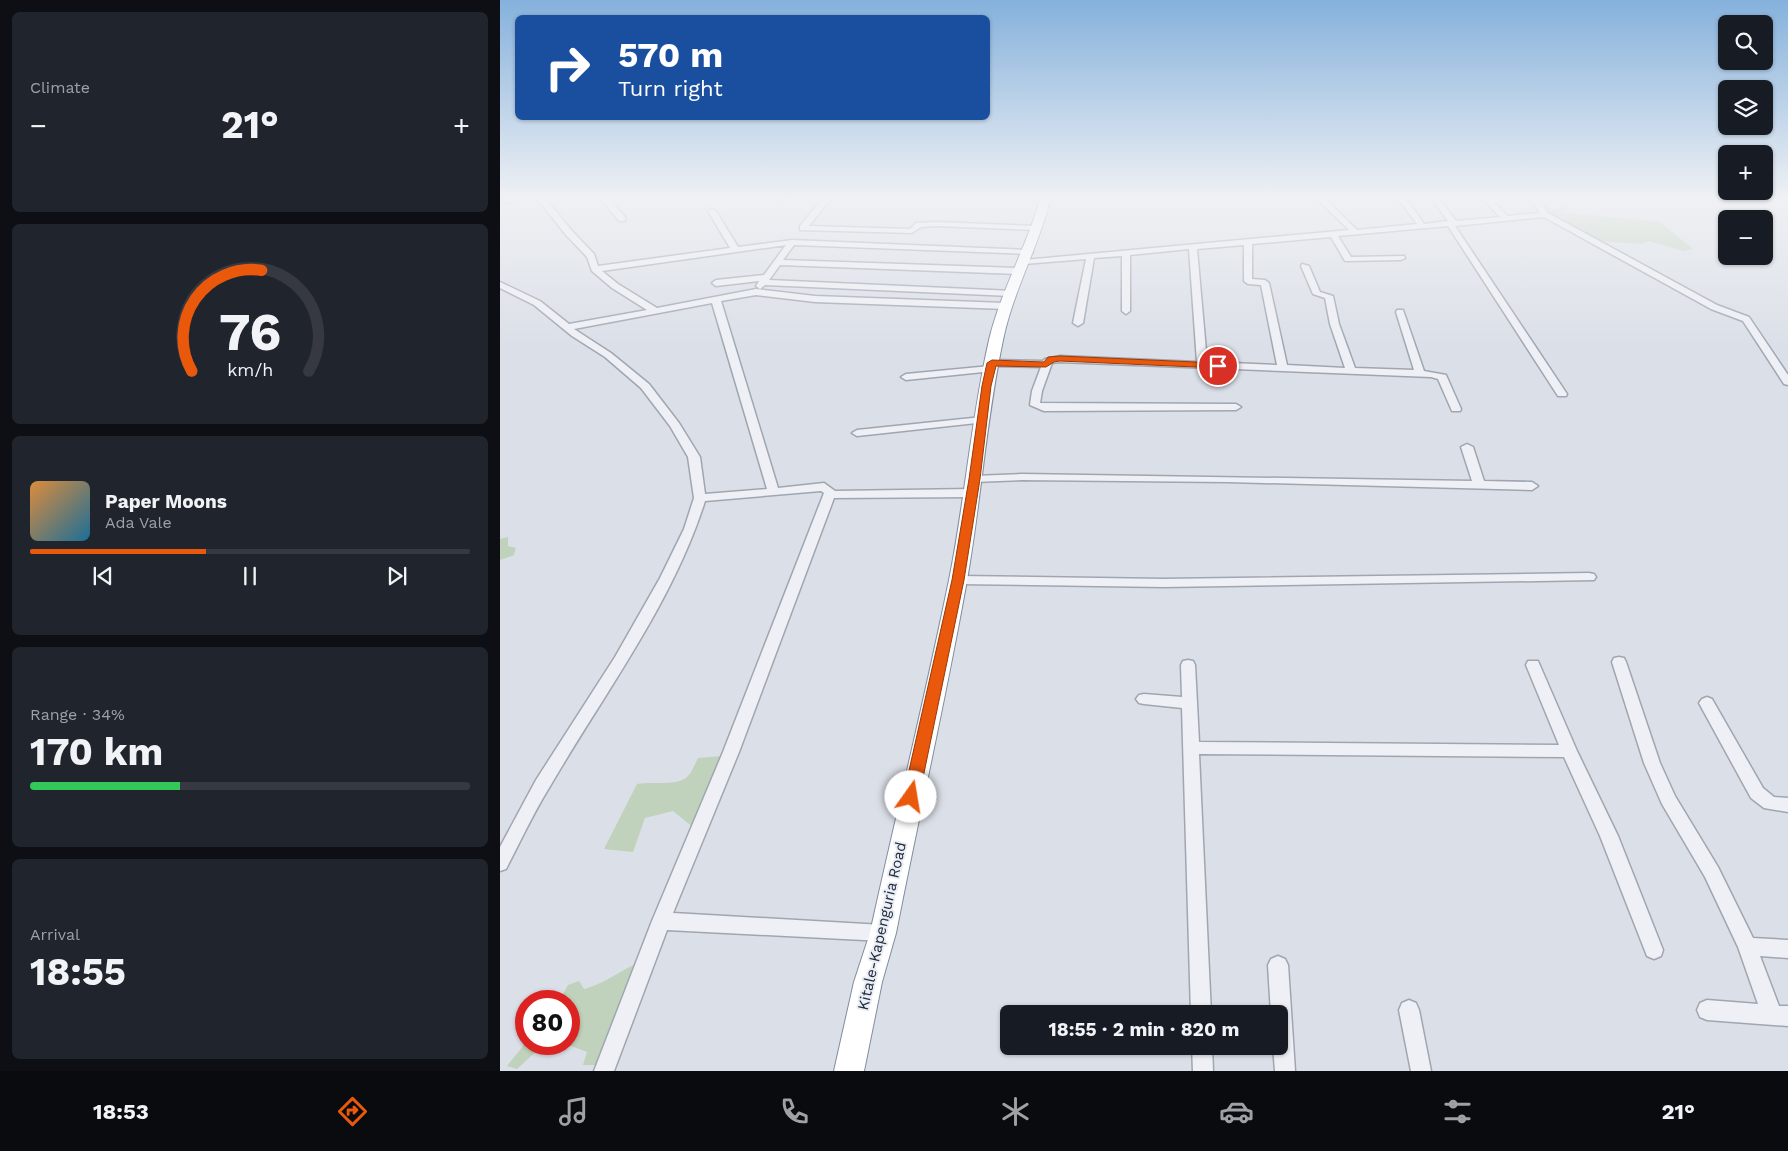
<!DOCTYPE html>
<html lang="en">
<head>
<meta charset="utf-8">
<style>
  body { margin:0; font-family:"Work Sans",sans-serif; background:#20242c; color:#f1f3f6; height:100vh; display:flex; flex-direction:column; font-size:19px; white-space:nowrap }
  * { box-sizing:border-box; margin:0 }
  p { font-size:16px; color:#9ea1a6 }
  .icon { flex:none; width:28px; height:28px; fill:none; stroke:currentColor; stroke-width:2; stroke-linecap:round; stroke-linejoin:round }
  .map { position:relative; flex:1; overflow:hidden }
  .sheet { display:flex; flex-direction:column; gap:12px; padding:12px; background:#0d0f14; width:500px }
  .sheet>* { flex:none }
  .top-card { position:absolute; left:15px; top:15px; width:475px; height:105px; border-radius:8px; box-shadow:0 1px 4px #0004; background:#1a4fa0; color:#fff; overflow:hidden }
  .buttons { position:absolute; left:1218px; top:15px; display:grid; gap:10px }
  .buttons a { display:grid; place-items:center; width:55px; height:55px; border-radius:8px; background:#171b24; box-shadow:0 1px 4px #0004; font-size:25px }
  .speed { position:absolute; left:15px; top:990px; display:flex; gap:10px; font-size:25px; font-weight:700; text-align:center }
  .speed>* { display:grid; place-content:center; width:65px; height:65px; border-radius:50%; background:#171b24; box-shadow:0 1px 4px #0004; line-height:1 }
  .speed .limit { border:8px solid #d22; background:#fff; color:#111 }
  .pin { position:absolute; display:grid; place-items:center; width:42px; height:42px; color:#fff; margin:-21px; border:2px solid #fff; border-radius:50%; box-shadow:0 1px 5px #0007 }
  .me { position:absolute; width:55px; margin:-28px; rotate:13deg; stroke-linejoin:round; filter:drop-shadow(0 0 4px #0008) }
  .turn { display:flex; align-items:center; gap:18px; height:105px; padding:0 20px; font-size:22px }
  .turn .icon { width:65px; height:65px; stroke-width:2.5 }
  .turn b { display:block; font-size:35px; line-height:42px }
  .big { font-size:38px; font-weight:700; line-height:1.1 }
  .sheet .tile { flex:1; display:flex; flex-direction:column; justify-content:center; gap:8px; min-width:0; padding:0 18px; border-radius:8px; background:#20242c }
  .sheet .dial { align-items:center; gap:0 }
  .dial svg { height:130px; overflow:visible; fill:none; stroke:#363941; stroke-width:7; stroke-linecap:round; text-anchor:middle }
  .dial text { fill:#f1f3f6; stroke:none }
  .song { display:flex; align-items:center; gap:15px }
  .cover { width:60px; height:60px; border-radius:8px; background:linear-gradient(135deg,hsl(30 70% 55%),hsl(200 70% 35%)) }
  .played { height:5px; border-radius:2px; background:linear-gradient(90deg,#ea580c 40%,#363941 40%) }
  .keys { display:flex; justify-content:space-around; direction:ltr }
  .heat { display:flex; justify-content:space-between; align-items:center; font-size:28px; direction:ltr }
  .charge { height:8px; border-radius:4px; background:linear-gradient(90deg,#34c759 34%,#363941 0) }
  .trip { position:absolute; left:500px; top:1005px; width:288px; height:50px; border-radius:8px; background:#171b24; box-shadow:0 1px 4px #0004; font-weight:700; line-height:50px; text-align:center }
  .tabs { display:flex; height:80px; justify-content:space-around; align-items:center; background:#090b0e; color:#9ea1a6 }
  .tabs .icon { width:35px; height:35px }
  .tabs .active { color:#ea580c }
  .tabs b { font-size:22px; color:#f1f3f6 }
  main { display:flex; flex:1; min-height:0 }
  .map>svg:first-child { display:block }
  .green { fill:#c0d2bb }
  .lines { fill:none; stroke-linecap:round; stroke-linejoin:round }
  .minor-casing { stroke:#a0a6b1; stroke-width:3 }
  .highway-casing { stroke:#818c9f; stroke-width:2 }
  .minor { fill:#eef0f5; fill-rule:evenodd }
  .highway { fill:#fff; fill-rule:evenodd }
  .route { fill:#ea580c; stroke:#983908 }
  .labels { text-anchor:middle; stroke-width:4; stroke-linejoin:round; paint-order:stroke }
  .street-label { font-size:15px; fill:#242d3e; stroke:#eaeef5 }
</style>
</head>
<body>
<main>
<section class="sheet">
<div class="tile"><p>Climate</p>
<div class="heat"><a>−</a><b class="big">21°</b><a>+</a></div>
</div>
<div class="tile dial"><svg viewBox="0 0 100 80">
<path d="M14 69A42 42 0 1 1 86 69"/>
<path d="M14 69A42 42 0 0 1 57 7" stroke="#ea580c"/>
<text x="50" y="56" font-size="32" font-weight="700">76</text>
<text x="50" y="72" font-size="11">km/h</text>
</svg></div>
<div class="tile">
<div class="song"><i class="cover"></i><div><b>Paper Moons</b><p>Ada Vale</p></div></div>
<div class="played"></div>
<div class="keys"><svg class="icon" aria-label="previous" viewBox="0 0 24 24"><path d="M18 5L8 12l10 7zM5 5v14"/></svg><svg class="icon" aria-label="pause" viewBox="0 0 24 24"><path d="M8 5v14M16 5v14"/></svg><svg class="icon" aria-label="next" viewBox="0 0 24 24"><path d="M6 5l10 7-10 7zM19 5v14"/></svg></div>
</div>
<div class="tile"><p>Range · 34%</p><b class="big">170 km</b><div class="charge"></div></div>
<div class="tile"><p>Arrival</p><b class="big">18:55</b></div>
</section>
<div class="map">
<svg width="1288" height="1071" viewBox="0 0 1288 1071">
  <rect width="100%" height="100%" fill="#dbdfe7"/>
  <g class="green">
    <polygon points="1063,207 1069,208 1067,211 1058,213 1158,221 1193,249 1183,251 1149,241 1141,244 1099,241 1048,214 1044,208 1054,209"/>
    <polygon points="8,537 8,546 16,548 14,555 0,560 0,539"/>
    <path d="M 222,756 L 194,828 L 173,811 L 145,818 L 133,852 L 104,849 L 137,784 C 152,781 178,787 188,776 C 192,772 195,764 198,758 Z"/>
    <path d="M 138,963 L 98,1065 L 83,1065 L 87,1052 L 71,1046 L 40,1048 L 17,1069 L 7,1066 L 23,1046 L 26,1040 L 26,1044 L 69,1044 L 69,1001 L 59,1001 L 68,985 L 79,981 L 84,989 C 104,984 119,971 138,963 Z"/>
  </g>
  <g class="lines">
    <g class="minor-casing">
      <g id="minor">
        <polygon points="12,197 25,197 0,204 0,200"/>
        <path d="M 36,197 L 44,197 L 72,231 L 94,254 L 98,266 L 230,248 L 208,211 L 212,209 L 216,211 L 238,247 L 292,240 L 529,250 L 533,252 L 529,254 L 294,245 L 283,260 L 520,268 L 524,271 L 520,274 L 280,265 L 269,280 L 514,291 L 514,295 L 511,296 L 265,285 L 260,289 L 256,286 L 259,281 L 216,286 L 212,283 L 216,280 L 264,275 L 286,245 L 102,271 L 118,284 L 157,308 L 256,289 L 315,296 L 506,303 L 510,306 L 506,309 L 315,302 L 256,295 L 221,301 L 278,488 L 324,483 L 335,491 L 472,489 L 478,493 L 472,497 L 334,498 L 239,752 L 173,913 L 383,925 L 390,927 L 392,933 L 390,939 L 383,941 L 167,930 L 114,1071 L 94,1071 L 152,921 L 223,752 L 324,493 L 321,491 L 205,501 C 172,605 103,695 49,788 C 33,814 20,842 6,869 L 0,871 L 0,847 L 36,780 L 115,657 L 160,578 L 184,529 L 194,498 L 188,457 L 170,426 L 141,388 L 105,357 L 72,336 L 34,305 L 0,288 L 0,282 L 40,301 L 69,324 L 147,310 L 112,288 L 92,271 L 87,257 L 66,235 ZM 212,303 L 267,489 L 205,494 L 200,457 L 179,423 L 149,384 L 111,353 L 74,329 Z"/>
        <polygon points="99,197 130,197 111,201 125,217 125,221 119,221"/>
        <polygon points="277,197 292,197 278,201 274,199"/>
        <polygon points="324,197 332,197 309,226 410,229 416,223 436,222 537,226 541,228 537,230 436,226 421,227 412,233 300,230 300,226"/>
        <path d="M 815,197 L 823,197 L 857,230 L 917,224 L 897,197 L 905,197 L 924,224 L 948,221 L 930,197 L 938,197 L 956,221 L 1000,217 L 981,197 L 989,197 L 1007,216 L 1040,213 L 1029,197 L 1037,197 L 1048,213 L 1217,305 L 1249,317 L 1288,375 L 1288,385 L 1284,384 L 1243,321 L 1211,309 L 1044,217 L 955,226 L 1067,394 L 1066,396 L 1058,396 L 948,226 L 838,236 L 851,257 L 904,256 L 905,258 L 901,260 L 845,261 L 831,237 L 752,244 L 752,279 L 765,280 L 769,283 L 787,365 L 845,368 L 830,324 L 825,298 L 813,294 L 801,266 L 802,264 L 809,266 L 820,292 L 833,296 L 839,324 L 855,368 L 914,370 L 896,312 L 897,310 L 903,310 L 924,371 L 946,375 L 961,409 L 960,411 L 952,411 L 938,379 L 931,377 L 560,362 L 552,363 L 542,391 L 540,403 L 736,404 L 741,407 L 736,410 L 544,411 L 530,405 L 532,391 L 541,367 L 492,366 L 487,363 L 492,360 L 543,361 L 545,359 L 560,356 L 697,362 L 689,249 L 630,255 L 630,311 L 626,314 L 622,311 L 622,256 L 594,258 L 583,323 L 578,326 L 573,323 L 586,259 L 524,264 L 520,262 L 524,260 L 849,230 ZM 744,245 L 744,281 L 748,284 L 761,285 L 777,365 L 707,362 L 697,249 Z"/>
        <polygon points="490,366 493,367 493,371 406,380 401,377 406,374"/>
        <polygon points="482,417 487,420 486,422 357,436 352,433 357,430"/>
        <polygon points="967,444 973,447 984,481 1032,482 1038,486 1032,490 728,482 522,480 474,482 468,479 474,476 522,474 972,481 961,447"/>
        <polygon points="1089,573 1094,574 1096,577 1094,580 664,587 458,584 451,580 458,576 664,579"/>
        <polygon points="1119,657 1124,658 1126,662 1160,763 1175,796 1218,867 1253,938 1288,940 1288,958 1260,956 1279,1006 1288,1006 1288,1026 1207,1020 1200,1017 1197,1010 1200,1003 1207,1000 1258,1004 1238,947 1205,877 1162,804 1144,763 1112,662 1114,658"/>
        <polygon points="688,660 693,661 695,665 699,742 1059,745 1026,665 1028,661 1038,661 1077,751 1118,836 1163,950 1161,956 1154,959 1147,956 1100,836 1064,757 699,754 711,1014 691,1014 682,708 644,704 639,703 636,699 639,695 644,694 682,697 681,665 683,661"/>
        <polygon points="1207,697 1212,699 1263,788 1274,797 1288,798 1288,812 1264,808 1251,798 1199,703 1202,699"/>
        <polygon points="778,956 785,959 788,965 795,1071 775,1071 773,1046 779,1046 779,1014 771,1014 768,965 771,959"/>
        <polygon points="909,1000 916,1003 919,1010 931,1071 911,1071 899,1010 902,1003"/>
        <polygon points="692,1046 712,1046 713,1071 693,1071"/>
      </g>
    </g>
    <g class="highway-casing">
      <path id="highway" d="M 541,197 L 551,197 C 539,246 513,291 503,340 C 486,420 481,501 467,580 C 446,698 419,815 396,933 L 382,982 L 364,1071 L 334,1071 L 354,982 L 370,933 C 396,815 425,698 449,580 C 465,501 471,419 489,340 C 501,290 527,246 541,197 Z"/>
    </g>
    <use href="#minor" class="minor"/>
    <use href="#highway" class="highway"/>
  </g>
  <linearGradient id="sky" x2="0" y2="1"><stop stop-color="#85b1dc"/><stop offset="0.57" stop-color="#eff1f4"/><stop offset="1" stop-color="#eff1f4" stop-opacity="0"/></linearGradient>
  <rect width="1288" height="347" fill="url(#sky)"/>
  <polygon class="route" points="560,356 718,363 723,366 718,368 560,361 554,362 546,367 496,366 491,386 480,479 464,580 419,797 416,802 411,803 406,802 403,797 452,580 469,479 482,386 487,363 492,360 544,362 548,357"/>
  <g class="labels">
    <g class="street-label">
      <text transform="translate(382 926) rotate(-77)" y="5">Kitale-Kapenguria Road</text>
    </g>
  </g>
</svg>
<div class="buttons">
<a><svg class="icon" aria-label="search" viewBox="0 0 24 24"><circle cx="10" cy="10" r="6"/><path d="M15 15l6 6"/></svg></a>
<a><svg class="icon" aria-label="layers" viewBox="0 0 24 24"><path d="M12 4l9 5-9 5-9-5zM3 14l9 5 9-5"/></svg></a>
<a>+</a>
<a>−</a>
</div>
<div class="speed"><div class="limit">80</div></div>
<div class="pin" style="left:718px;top:366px;background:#d93025"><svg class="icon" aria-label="arrive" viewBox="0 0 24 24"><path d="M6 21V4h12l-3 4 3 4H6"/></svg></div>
<svg class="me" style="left:411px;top:797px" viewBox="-20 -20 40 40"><circle r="19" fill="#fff"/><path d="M0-13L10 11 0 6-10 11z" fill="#ea580c"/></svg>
<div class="trip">18:55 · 2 min · 820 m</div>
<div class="top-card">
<div class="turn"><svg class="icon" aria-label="right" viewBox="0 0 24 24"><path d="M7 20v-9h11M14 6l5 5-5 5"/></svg><div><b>570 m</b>Turn right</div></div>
</div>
</div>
</main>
<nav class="tabs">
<b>18:53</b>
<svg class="icon active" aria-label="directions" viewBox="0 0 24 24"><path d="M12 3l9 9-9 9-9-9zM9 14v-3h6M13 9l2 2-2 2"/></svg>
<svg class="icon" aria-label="music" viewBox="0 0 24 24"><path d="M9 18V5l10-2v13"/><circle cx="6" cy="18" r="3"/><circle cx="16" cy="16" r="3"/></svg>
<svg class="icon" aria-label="phone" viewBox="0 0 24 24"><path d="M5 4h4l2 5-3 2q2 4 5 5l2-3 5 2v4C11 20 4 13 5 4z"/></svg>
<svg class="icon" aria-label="climate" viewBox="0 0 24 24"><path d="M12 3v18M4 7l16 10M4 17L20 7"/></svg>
<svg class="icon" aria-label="car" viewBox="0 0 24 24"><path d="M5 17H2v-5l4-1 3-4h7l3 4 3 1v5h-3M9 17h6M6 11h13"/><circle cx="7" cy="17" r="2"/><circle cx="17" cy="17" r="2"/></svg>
<svg class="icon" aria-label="filters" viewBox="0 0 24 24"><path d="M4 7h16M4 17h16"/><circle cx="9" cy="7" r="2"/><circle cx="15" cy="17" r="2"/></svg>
<b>21°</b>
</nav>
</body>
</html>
